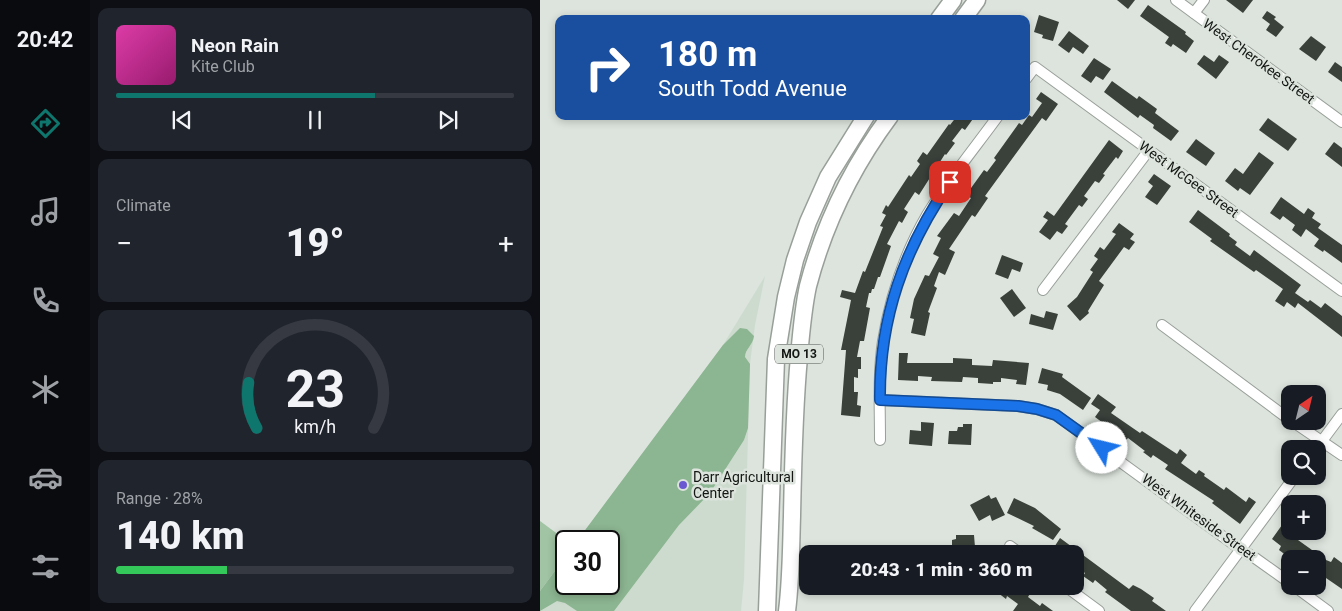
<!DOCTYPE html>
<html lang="en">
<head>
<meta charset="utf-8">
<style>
  body { margin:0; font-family:Roboto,sans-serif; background:#20242c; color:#f1f3f6; height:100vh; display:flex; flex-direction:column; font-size:19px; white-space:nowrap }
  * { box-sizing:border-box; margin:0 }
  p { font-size:16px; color:#9ea1a6 }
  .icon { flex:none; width:28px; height:28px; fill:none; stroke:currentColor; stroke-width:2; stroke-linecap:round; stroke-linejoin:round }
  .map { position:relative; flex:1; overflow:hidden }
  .panel { display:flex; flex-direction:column; gap:8px; padding:8px; background:#0d0f14; width:450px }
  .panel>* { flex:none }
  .banner { position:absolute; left:15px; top:15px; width:475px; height:105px; border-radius:10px; box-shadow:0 2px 8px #0003; background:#1a4fa0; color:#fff; overflow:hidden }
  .needle { width:32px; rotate:35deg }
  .controls { position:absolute; left:741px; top:385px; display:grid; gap:10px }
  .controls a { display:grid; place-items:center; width:45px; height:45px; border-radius:10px; background:#171b24; box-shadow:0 2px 8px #0003; font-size:25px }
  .speed { position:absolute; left:15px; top:530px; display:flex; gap:10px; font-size:25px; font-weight:700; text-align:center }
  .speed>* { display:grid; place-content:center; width:65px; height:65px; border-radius:50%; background:#171b24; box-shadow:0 2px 8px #0003; line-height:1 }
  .speed .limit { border:2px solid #111; border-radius:8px; background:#fff; color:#111 }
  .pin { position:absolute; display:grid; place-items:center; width:42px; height:42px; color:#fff; margin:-21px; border-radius:10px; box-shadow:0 2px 8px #0006 }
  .me { position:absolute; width:55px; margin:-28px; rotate:306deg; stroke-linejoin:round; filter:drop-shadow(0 0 4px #0008) }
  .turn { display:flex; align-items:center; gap:18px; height:105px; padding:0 20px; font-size:22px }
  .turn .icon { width:65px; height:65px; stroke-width:2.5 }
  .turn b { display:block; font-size:35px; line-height:42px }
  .big { font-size:38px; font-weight:800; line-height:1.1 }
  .panel .tile { flex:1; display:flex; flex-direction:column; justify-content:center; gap:8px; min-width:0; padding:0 18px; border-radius:10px; background:#20242c }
  .panel .dial { align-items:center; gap:0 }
  .dial svg { height:130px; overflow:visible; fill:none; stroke:#363941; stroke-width:7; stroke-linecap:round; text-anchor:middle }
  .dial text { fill:#f1f3f6; stroke:none }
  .song { display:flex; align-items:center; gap:15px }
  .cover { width:60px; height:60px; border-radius:8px; background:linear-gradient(135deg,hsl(320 70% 55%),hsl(320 70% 35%)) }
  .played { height:5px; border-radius:2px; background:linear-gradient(90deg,#0f766e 65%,#363941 65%) }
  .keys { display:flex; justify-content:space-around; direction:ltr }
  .heat { display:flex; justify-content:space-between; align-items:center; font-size:28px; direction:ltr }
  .charge { height:8px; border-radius:4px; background:linear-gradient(90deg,#34c759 28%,#363941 0) }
  .trip { position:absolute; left:259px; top:545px; width:285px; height:50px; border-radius:10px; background:#171b24; box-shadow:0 2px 8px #0003; font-weight:800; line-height:50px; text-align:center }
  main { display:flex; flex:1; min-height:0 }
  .menu { display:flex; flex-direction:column; width:90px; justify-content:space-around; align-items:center; background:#090b0e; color:#9ea1a6 }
  .menu .icon { width:35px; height:35px }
  .menu .active { color:#0f766e }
  .menu b { font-size:22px; color:#f1f3f6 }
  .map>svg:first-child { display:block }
  .built { fill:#cddbce }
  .green { fill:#a0c4a4 }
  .forest { fill:#8cb591 }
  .building { fill:#3a413b }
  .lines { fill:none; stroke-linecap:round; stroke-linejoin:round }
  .minor-casing { stroke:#989f99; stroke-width:12 }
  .primary-casing { stroke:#989f99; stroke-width:19 }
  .minor { stroke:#fff; stroke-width:10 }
  .primary { stroke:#fff; stroke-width:16 }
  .route-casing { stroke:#114b97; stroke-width:12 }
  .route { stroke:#1a73e8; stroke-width:9 }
  .poi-dot { fill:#6958d2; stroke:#dce4dd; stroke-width:2 }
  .labels { text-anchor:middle; stroke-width:5; stroke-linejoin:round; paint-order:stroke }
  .shield { fill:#dce4dd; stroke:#4f5450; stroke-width:1 }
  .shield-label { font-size:12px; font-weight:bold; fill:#131613 }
  .street-label { font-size:14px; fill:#131613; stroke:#dce4dd }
  .poi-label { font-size:14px; fill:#131613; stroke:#dce4dd; text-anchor:start }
</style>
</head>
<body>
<main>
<nav class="menu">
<b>20:42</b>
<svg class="icon active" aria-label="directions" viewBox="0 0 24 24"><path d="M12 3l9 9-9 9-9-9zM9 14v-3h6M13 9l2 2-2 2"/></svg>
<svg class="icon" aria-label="music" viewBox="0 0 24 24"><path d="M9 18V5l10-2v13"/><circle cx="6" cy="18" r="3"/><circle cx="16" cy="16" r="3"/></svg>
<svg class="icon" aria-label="phone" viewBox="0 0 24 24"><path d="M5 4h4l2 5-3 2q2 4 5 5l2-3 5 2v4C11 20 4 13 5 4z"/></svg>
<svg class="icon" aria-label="climate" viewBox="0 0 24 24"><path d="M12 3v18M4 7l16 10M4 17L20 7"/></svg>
<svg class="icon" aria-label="car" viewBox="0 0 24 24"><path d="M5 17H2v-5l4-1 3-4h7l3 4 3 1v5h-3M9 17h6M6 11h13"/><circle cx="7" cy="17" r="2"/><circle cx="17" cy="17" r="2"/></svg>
<svg class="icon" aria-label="filters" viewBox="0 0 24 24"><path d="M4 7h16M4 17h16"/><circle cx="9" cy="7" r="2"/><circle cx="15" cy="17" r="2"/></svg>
</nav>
<section class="panel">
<div class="tile">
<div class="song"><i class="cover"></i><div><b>Neon Rain</b><p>Kite Club</p></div></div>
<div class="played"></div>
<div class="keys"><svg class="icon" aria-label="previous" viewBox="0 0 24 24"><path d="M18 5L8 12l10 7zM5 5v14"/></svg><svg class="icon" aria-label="pause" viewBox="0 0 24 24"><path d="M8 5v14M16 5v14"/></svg><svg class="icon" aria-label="next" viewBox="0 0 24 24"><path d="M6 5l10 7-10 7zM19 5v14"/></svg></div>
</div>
<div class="tile"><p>Climate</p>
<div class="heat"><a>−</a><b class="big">19°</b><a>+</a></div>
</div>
<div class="tile dial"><svg viewBox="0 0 100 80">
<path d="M14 69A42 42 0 1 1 86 69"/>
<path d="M14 69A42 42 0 0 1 9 41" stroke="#0f766e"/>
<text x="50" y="56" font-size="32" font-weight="700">23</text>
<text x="50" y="72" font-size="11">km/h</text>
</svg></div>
<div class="tile"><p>Range · 28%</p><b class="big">140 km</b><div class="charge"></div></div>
</section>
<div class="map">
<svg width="802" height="611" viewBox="0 0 802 611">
  <rect width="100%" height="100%" fill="#dce4dd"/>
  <polygon class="built" points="225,276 215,325 210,364 204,580 201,611 0,611 0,591 26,584 69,584 69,541 37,541 183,345"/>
  <polygon class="green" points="0,521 27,541 26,556 0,591"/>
  <path class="forest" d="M 200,328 L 207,329 L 214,336 C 213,345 205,349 205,357 L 210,364 L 208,428 L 204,440 L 170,493 L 139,525 L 74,611 L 37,611 L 25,603 L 17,601 L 0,611 L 0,591 L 26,556 L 26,584 L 69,584 L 69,541 L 37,541 L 183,345 Z"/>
  <g class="building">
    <polygon points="577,0 595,0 588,9"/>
    <polygon points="686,0 713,0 703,13"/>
    <polygon points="608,5 646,32 645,34 654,41 646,53 633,44 631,47 625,43 629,37 600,16"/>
    <polygon points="727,11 736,17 734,19 744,27 736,37 726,30 730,24 722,18"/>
    <polygon points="499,15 519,22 513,41 502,38 503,35 494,32"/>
    <polygon points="529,31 549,46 543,54 533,47 529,53 518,45"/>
    <polygon points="771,36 786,47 776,61 759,49"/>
    <polygon points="664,55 674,62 679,55 689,62 676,79 657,64"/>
    <polygon points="554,58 571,69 563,80 556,76 551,83 541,76"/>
    <polygon points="795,62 802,67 802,82 788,72"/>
    <polygon points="572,81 597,99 599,96 617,109 615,113 639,131 631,141 613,128 614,125 600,115 598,118 564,92"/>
    <polygon points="501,92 518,104 506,121 502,118 445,196 448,198 435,217 432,215 409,249 415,252 405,275 399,272 394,286 397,288 388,312 390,313 385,336 371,333 374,319 370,318 374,299 385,275 389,276 399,257 393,254 401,238 397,236 414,213 419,216 431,198 426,195 444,170 447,172 456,160 454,158 479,123 482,125 489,115 492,117 502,103 496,99"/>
    <polygon points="417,116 435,116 425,130 422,128 412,141 415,143 406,155 405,154 379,195 375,192 364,209 368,212 362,223 359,221 347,244 351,246 340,277 338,277 334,289 332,289 331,293 329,293 326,307 330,308 324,341 320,341 317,357 321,357 321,369 318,369 318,378 314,377 314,392 318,392 317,405 321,406 320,417 301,415 306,350 301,350 311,300 300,297 302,290 315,293 323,271 325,272 343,227 340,226 346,215 342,213 346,205 348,207 369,175 371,177 380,164 377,161 383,152 387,155 409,124 410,125"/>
    <polygon points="728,118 757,139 748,151 719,130"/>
    <polygon points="656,139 675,153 666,166 646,152"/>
    <polygon points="569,140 583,151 578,159 576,157 563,174 565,175 559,183 555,181 544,196 548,199 542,207 539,205 525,224 528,226 522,234 517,231 510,240 499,232 508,220 503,217 507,211 514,216"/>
    <polygon points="794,142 802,148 802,167 785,154"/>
    <polygon points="719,152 734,163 710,195 700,188 698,191 685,181 695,168 703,174"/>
    <polygon points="614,174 631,186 617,205 605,197 613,186 608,182"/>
    <polygon points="741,197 764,214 768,208 775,213 772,218 781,224 778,228 802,245 802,263 784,250 783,252 774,246 779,239 766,229 761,237 752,230 755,225 743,216 740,220 730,213"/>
    <polygon points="658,210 690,234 689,236 697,242 695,245 710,256 714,250 761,285 755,293 768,302 770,300 781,308 785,303 802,316 802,337 758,303 755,308 747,302 744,307 735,301 743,289 716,270 714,272 670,241 672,239 649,222"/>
    <polygon points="579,223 594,234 590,239 595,242 589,250 584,247 559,281 564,285 548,311 549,313 540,321 527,306 537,297 553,272 550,270 558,259 554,256 560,247 564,250 576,234 572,232"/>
    <polygon points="462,255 483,263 480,272 472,269 468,279 455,274"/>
    <polygon points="472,289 486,308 474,317 460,298"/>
    <polygon points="506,311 518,314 513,330 489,324 491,314 504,318"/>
    <polygon points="359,353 368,353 367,363 413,363 413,358 432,359 432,365 452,366 453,360 489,363 486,385 476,384 477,380 461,378 461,382 453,382 453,384 438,383 438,378 423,377 422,382 391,381 392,377 378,376 378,381 358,380"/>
    <polygon points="502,368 523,374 522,377 551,398 543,410 520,394 507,390 508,385 498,383"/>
    <polygon points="558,394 576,407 571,413 600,433 602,431 637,454 640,449 647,455 641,463 656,474 659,470 665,474 664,476 684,490 686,487 706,502 709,497 716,502 700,524 672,503 674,501 625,469 628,465 613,455 611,458 603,452 605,451 588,438 586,440 555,417 560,410 551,404"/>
    <polygon points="381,422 394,423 392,446 369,444 370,430 381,431"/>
    <polygon points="423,424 432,424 431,445 408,444 409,431 417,431 418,427 423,427"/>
    <polygon points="449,495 451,499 456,497 465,515 452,521 450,515 439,521 430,505"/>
    <polygon points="474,498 495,508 521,529 513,540 492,528 494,526 467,513"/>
    <polygon points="742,525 753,533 751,535 786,560 791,562 794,557 802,563 802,589 786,578 783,583 778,579 778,559 758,559 749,553 747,556 739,550 741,546 732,539"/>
    <polygon points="416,535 434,535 435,547 412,548 412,540 416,539"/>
    <polygon points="520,538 589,589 593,585 601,589 614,598 612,601 626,611 591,611 565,592 567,590 555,580 553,583 543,576 545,573 535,566 535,554 519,554 513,549"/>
    <polygon points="449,586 487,586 492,590 488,597 500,606 502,603 513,611 473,611 478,604 467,596 466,599"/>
  </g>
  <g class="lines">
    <g class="minor-casing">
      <g id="minor">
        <polyline points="636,0 802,122"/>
        <polyline points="654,13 664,0"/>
        <polyline points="486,79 495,67 802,291"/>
        <polyline points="503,290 609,150"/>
        <polyline points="622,325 750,420"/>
        <polyline points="340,400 478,406 497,409 516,415 700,549 715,558 750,583"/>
        <polyline points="752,421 802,455"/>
        <path d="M 340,440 C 340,407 338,374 343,341 C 350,298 365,253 387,215 C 408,180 434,149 458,116"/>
        <polyline points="776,449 802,414"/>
        <polyline points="470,546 481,554"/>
        <polyline points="525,586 559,611"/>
        <polyline points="754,586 788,611"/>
        <polyline points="655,611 755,476"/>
      </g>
    </g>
    <g class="primary-casing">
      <g id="primary">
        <polyline points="399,19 413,0"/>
        <polyline points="423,19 437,0"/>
        <polyline points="227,611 236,359 246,297 255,260 268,222 288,177 326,116"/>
        <path d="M 247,611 C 251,580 251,548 252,516 C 253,463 254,410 259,357 C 261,334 263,309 268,286 C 284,225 312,167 350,116"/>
      </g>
    </g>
    <use href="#minor" class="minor"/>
    <use href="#primary" class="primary"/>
  </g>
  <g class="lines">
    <g class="route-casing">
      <path id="route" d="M 410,182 C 364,249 339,318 340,400 L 478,406 L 497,409 L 516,415 L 562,448"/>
    </g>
    <use href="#route" class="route"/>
  </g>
  <circle class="poi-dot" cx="143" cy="485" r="5"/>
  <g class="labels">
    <rect class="shield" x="235" y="344.5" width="48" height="19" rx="4"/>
    <g class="shield-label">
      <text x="259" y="358">MO 13</text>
    </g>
    <g class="street-label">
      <text transform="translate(719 61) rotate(36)" y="5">West Cherokee Street</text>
      <text transform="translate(649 179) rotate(36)" y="5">West McGee Street</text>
      <text transform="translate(659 517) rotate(36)" y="5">West Whiteside Street</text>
    </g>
    <g class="poi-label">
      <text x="153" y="482">Darr Agricultural<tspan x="153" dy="16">Center</tspan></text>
    </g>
  </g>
</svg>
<div class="controls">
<a><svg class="needle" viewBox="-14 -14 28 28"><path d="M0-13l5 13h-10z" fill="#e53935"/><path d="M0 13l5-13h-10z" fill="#9ea1a6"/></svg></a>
<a><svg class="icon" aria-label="search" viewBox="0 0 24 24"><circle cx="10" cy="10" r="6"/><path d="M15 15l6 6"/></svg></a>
<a>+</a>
<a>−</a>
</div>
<div class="speed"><div class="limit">30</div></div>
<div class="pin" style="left:410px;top:182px;background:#d93025"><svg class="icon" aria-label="arrive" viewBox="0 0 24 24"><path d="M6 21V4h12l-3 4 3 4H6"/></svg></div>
<svg class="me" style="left:562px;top:448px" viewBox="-20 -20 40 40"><circle r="19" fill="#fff"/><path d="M0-13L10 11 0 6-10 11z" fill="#1a73e8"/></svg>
<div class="trip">20:43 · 1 min · 360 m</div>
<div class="banner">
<div class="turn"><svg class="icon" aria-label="right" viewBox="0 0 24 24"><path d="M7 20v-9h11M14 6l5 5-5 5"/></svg><div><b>180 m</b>South Todd Avenue</div></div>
</div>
</div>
</main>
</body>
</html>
